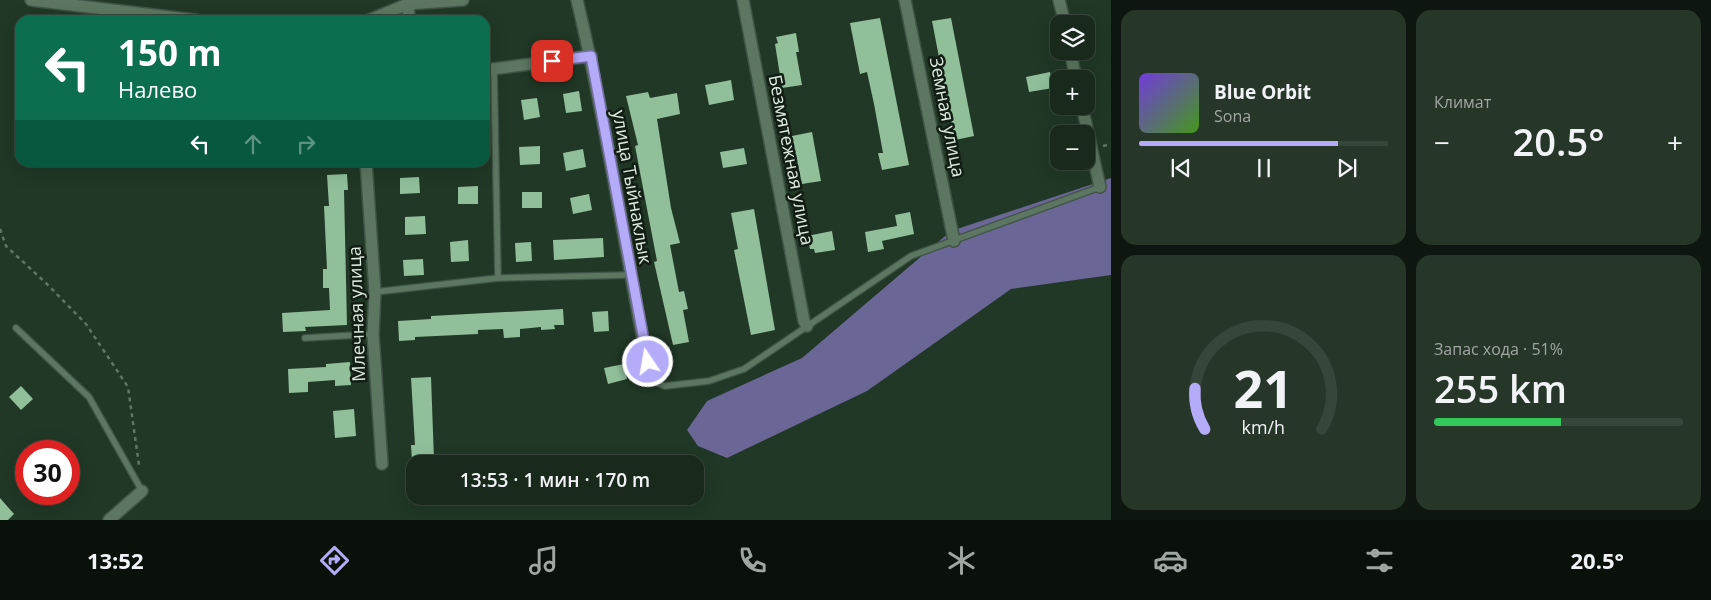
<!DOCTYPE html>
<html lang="ru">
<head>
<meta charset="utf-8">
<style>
  body { margin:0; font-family:"Open Sans",sans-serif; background:#263629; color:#f1f3f6; height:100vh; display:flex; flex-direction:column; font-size:19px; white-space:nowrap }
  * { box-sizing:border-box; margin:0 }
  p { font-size:16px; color:#9fa7a3 }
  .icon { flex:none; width:28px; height:28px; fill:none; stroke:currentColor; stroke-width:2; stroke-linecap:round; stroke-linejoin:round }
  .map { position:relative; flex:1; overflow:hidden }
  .details { display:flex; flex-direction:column; gap:10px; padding:10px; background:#0e170f; width:600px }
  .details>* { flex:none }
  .banner { position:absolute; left:15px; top:15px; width:475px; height:152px; border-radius:15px; box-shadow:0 5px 20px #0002,0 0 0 1px #37463b; background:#0b6e4f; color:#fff; overflow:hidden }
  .tools { position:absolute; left:1050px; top:15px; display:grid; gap:10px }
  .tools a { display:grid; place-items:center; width:45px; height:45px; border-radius:10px; background:#192a1c; box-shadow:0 5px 20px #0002,0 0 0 1px #37463b; font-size:25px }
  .speed { position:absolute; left:15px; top:440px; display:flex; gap:10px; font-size:25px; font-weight:700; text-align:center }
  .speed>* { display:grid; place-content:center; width:65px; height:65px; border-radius:50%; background:#192a1c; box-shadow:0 5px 20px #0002,0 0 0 1px #37463b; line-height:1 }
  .speed .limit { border:8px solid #d22; background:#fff; color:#111 }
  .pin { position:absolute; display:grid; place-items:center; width:42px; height:42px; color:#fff; margin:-21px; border-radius:10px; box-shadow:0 2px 8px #0006 }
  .me { position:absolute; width:55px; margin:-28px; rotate:348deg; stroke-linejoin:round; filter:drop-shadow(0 0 4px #0008) }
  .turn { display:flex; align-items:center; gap:18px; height:105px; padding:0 20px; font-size:22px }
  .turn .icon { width:65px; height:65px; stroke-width:2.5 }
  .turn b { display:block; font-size:35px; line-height:42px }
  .lanes { display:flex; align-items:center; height:48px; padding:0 20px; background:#0003; justify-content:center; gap:25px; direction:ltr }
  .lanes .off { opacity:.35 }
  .big { font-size:38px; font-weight:600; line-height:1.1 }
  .details .tile { flex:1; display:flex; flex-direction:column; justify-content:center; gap:8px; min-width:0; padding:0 18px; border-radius:15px; background:#263629 }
  .details .dial { align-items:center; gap:0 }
  .dial svg { height:130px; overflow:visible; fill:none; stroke:#37463b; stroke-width:7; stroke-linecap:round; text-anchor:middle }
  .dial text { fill:#f1f3f6; stroke:none }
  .song { display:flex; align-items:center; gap:15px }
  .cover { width:60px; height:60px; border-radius:8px; background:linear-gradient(135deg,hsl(260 70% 55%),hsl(100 70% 35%)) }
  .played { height:5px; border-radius:2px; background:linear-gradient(90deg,#b4acf9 80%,#37463b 80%) }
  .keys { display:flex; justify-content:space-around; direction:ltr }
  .heat { display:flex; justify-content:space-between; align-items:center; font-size:28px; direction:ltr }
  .charge { height:8px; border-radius:4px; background:linear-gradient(90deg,#34c759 51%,#37463b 0) }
  .details .tiles { flex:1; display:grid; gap:10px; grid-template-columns:repeat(2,1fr) }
  .trip { position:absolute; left:406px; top:455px; width:298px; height:50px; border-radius:15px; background:#192a1c; box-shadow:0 5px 20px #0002,0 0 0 1px #37463b; font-weight:600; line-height:50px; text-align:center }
  .tab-bar { display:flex; height:80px; justify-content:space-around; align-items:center; background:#0a110b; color:#9fa7a3 }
  .tab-bar .icon { width:35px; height:35px }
  .tab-bar .selected { color:#b4acf9 }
  .tab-bar b { font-size:22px; color:#f1f3f6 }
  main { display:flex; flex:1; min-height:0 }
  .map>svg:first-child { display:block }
  .forest { fill:#6a6695 }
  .building { fill:#90bf9a }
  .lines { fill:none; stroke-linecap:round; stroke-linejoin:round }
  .service-casing { stroke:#3f5445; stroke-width:8 }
  .minor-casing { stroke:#3f5445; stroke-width:14 }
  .path { stroke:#617565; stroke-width:2.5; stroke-dasharray:4 4; stroke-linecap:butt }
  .service { stroke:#5c7661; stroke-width:5.5 }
  .minor { stroke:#5c7661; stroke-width:11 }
  .route-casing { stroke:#7570a2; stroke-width:12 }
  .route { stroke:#b4acf9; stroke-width:9 }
  .labels { text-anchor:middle; stroke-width:5; stroke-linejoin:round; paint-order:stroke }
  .street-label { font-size:18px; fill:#ddece0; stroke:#121d14 }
</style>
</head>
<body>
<main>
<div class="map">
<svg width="1111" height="520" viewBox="0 0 1111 520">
  <rect width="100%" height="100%" fill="#213826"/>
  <polygon class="forest" points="1111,178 1111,275 1011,289 867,391 727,458 698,446 687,430 707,401 802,358 951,231"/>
  <g class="building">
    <polygon points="880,18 909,165 882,170 878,153 883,153 874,104 867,72 860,74 850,23"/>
    <polygon points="951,18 974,136 955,140 932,21"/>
    <polygon points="796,33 799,52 796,52 802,85 782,88 775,44 778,43 776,37"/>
    <polygon points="1050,72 1053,88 1029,92 1026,77"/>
    <polygon points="731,80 734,100 709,105 705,85"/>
    <polygon points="579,91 582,111 566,113 563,94"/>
    <polygon points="648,92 650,98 677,93 680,114 657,119 671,208 680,243 670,245 679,292 684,291 688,309 683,310 689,342 673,345 654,262 657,261 635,146 638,145 626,96"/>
    <polygon points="537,98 540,117 524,120 521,100"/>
    <polygon points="812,132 821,181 802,184 792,136"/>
    <polygon points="540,146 540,164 520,165 519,147"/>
    <polygon points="744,148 747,164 723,168 720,152"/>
    <polygon points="583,149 586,167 566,171 563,153"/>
    <polygon points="347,174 348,190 344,190 347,325 305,327 306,331 283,332 282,313 330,310 329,288 323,288 323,269 327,269 324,206 329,206 327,175"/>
    <polygon points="419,177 420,193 400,194 400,178"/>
    <polygon points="478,186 478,204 458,204 458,187"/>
    <rect x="522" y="192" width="20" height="16"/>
    <polygon points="589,194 592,210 573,214 570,198"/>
    <polygon points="754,209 775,330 751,335 734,250 738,249 731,213"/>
    <polygon points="910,212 914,234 882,241 884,249 868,252 865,232 897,226 895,215"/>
    <polygon points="425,216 426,234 405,235 405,217"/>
    <polygon points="832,231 835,250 815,253 814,249 810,249 807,236"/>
    <polygon points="603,238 604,257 554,260 553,240"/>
    <polygon points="468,240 469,261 451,262 450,242"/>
    <polygon points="531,242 532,261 516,262 515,243"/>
    <polygon points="423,259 424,275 404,276 403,260"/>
    <polygon points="563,309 564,325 554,325 555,329 541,330 541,327 520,329 520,337 504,338 503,329 478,330 478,334 415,337 415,340 399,341 398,321 431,319 431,316"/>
    <polygon points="608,311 609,331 594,332 592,312"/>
    <polygon points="350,362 351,385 335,386 335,380 308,382 308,392 289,393 288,369 326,367 326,364"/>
    <polygon points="624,364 627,379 608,384 604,368"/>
    <polygon points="431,377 434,460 412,461 411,445 415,445 411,378"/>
    <polygon points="21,386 33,399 21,410 9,397"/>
    <polygon points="354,409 356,436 335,438 333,411"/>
    <polygon points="0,498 14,514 8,520 0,520"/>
  </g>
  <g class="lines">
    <g class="service-casing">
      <g id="service">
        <polyline points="494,69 498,278"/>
        <polyline points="375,292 498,278 630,275"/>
        <polyline points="16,328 89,397 142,491"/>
        <polyline points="305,338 373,334"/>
        <polyline points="651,380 665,386 709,381 744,369 911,256 1100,187"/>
      </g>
    </g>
    <g class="minor-casing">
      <g id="minor">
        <polyline points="31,0 195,20"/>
        <polyline points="408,0 409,20"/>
        <path d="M 577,0 C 607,125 625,254 651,380"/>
        <polyline points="743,0 804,321 807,326"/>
        <polyline points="905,0 954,241"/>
        <polyline points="1059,0 1065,24"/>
        <polyline points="369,20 408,4 463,0"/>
        <polyline points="1070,51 1076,79"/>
        <polyline points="485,70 591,56"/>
        <polyline points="1082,106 1100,187"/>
        <polyline points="366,162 375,292 373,334 382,464"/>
        <polyline points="109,520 142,491"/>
      </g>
    </g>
    <g class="path">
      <polyline points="1103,146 1111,144"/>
      <polyline points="0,229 6,246 48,285 86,324 128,387 139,465"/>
    </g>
    <use href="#service" class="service"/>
    <use href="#minor" class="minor"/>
  </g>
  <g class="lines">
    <g class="route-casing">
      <polyline id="route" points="552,61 591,56 648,362"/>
    </g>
    <use href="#route" class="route"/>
  </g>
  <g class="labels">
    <g class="street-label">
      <text transform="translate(947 117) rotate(79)" y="6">Земная улица</text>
      <text transform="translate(791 160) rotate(79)" y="6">Безмятежная улица</text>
      <text transform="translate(632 187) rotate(80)" y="6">улица Тыйнаклык</text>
      <text transform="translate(357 314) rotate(-92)" y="6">Млечная улица</text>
    </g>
  </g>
</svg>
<div class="tools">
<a><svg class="icon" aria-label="layers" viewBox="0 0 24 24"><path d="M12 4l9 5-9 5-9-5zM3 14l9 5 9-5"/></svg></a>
<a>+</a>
<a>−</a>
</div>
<div class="speed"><div class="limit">30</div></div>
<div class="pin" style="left:552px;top:61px;background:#d93025"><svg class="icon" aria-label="arrive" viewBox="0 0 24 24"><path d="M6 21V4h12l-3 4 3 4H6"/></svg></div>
<svg class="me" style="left:648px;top:362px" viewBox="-20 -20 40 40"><circle r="17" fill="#b4acf9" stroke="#fff" stroke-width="3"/><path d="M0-11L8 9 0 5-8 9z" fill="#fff"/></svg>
<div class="trip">13:53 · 1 мин · 170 m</div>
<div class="banner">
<div class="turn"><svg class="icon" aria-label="left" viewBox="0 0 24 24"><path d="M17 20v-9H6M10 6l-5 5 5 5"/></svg><div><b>150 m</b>Налево</div></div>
<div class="lanes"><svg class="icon" aria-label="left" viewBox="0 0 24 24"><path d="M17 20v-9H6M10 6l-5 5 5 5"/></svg><svg class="icon off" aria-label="ahead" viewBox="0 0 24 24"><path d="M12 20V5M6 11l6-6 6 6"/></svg><svg class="icon off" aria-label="right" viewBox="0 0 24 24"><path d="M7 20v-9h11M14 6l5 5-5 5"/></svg></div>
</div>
</div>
<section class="details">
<div class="tiles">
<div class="tile">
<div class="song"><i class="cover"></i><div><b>Blue Orbit</b><p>Sona</p></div></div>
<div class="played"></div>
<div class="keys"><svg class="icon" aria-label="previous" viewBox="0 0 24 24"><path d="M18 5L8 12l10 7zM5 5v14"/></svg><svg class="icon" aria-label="pause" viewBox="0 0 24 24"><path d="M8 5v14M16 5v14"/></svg><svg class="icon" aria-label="next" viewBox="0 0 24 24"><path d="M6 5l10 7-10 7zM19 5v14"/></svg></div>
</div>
<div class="tile"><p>Климат</p>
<div class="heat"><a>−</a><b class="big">20.5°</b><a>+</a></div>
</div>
<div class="tile dial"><svg viewBox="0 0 100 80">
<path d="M14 69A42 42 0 1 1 86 69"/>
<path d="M14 69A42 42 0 0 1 8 44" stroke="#b4acf9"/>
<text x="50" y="56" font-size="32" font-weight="700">21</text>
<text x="50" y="72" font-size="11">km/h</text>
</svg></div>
<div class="tile"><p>Запас хода · 51%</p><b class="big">255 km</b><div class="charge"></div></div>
</div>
</section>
</main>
<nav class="tab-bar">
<b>13:52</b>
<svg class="icon selected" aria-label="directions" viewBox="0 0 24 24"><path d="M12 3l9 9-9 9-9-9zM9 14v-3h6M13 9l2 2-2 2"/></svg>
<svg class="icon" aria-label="music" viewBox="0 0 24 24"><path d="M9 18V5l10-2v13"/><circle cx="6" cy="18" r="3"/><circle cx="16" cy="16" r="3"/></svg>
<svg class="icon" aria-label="phone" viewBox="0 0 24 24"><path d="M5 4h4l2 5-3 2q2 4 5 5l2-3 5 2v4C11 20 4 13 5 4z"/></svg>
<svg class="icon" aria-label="climate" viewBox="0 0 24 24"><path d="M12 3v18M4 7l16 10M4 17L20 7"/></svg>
<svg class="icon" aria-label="car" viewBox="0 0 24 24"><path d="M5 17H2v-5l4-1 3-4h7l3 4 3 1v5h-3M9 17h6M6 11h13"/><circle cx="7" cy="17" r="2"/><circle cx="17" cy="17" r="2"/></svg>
<svg class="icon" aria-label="filters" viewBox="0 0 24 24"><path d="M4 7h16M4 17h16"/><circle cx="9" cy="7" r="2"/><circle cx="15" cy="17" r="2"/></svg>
<b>20.5°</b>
</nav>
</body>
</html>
